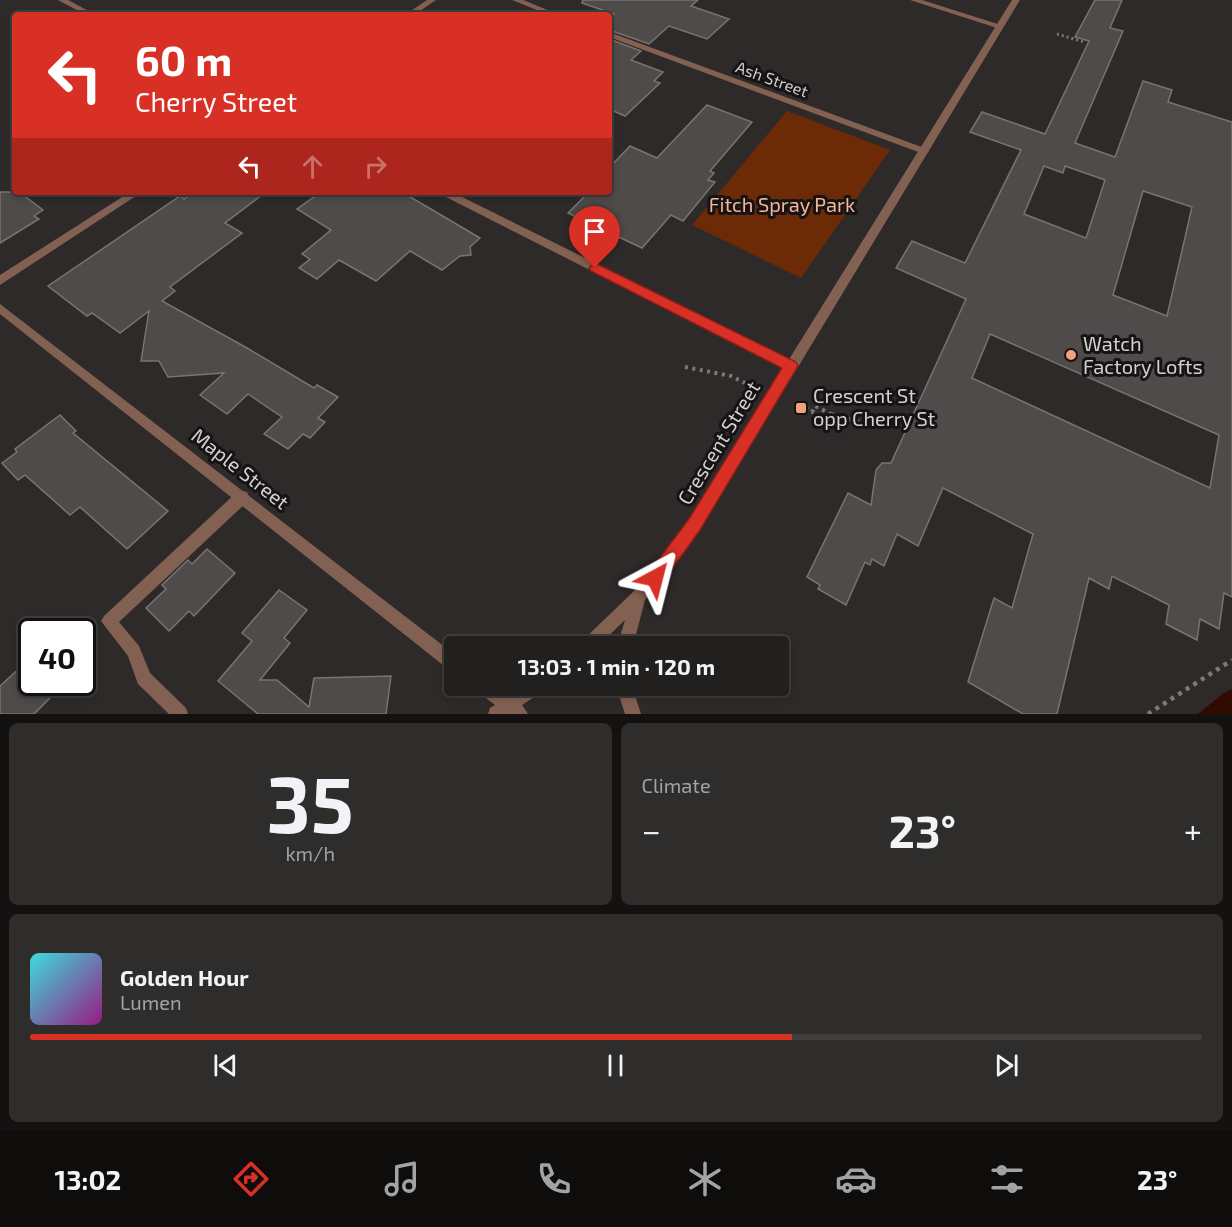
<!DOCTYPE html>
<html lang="en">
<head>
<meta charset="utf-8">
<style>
  body { margin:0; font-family:"Exo 2",sans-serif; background:#2e2d2c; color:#f1f3f6; height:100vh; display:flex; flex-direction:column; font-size:22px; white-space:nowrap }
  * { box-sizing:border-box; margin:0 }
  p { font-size:20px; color:#a2a3a4 }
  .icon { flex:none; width:33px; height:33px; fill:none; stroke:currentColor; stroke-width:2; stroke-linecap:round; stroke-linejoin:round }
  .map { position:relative; height:714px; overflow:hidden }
  .drawer { display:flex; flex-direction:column; gap:9px; padding:9px; background:#131211; flex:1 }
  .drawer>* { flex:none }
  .banner { position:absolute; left:12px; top:12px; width:600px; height:183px; border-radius:6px; box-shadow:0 3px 9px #0003,0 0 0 2px #3f3e3d; background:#d93025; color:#fff; overflow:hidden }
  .speed { position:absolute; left:18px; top:618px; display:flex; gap:12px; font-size:30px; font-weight:700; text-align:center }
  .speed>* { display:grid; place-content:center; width:78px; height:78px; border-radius:50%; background:#22201f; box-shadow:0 3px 9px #0003,0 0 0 2px #3f3e3d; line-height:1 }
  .speed .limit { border:3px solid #111; border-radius:9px; background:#fff; color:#111 }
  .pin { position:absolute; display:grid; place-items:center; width:51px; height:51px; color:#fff; margin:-62px -26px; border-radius:50% 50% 50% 0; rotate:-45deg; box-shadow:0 0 6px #0007 }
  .pin .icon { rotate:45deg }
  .me { position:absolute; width:66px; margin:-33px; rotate:38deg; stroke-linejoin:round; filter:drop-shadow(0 0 4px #0008) }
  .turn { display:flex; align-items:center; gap:21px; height:126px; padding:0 24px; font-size:27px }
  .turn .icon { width:78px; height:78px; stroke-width:2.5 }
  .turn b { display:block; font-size:42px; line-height:51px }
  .lanes { display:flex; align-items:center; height:57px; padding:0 24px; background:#0003; justify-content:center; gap:30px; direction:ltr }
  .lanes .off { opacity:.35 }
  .big { font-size:45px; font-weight:700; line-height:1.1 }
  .drawer .widget { flex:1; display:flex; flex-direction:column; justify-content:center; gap:9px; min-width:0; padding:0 21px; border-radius:9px; background:#2e2d2c }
  .drawer .dial { align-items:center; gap:0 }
  .dial b { font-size:78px; line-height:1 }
  .song { display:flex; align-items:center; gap:18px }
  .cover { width:72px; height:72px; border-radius:9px; background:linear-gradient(135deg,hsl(180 70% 55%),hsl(310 70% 35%)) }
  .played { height:6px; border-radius:3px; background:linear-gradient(90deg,#d93025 65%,#3f3e3d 65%) }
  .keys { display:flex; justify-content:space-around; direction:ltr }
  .heat { display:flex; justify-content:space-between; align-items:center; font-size:33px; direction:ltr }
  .drawer .tiles { flex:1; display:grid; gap:9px; grid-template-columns:1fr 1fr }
  .widget:last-child { grid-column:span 2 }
  .trip { position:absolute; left:444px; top:636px; width:345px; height:60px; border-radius:6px; background:#22201f; box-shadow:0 3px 9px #0003,0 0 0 2px #3f3e3d; font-weight:700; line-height:60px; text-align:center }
  .tabs { display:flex; height:96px; justify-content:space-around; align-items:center; background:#0e0d0c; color:#a2a3a4 }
  .tabs .icon { width:42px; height:42px }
  .tabs .current { color:#d93025 }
  .tabs b { font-size:27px; color:#f1f3f6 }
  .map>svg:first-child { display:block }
  .green { fill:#6d2a06 }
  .water { fill:#310b00 }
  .building { fill:#4f4b4a; stroke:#787472; stroke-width:1.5; fill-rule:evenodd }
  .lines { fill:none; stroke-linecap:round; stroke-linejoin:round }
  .path-far2 { stroke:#7c7978; stroke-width:3; stroke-dasharray:2 3; stroke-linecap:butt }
  .path-far1 { stroke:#7c7978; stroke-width:4; stroke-dasharray:3 4.5; stroke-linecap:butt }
  .path { stroke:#7c7978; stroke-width:4.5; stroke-dasharray:4 5; stroke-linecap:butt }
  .service { fill:#836152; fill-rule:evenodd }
  .minor { fill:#836152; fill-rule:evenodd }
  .tertiary { fill:#836152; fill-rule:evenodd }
  .route { fill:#d93025; stroke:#8d1f18; stroke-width:1.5 }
  .poi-dot { fill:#f2a17e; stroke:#151313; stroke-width:2 }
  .labels { text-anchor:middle; stroke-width:6; stroke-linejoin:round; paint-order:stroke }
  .far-street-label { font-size:16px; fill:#d3d1d0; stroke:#151313 }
  .park-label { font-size:20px; fill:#f6b498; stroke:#151313 }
  .poi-label { font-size:20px; fill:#d3d1d0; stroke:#151313; text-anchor:start }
  .street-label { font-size:20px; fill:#d3d1d0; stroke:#151313 }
</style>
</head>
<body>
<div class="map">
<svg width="1232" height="714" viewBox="0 0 1232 714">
  <rect width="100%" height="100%" fill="#2e2a29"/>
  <polygon class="green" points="787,111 890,150 801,278 692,225"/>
  <polygon class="water" points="1232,689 1232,714 1198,714 1222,694"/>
  <g class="building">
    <polygon points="583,0 698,0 691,6 729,19 707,39 669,26 649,44 609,30 609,18 614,14 582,3"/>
    <path d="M 1095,0 L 1122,0 L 1110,28 L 1123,31 L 1075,143 L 1115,157 L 1143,81 L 1172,90 L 1168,102 L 1232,122 L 1232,597 L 1224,593 L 1219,629 L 1200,619 L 1197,640 L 1166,624 L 1169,605 L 1112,576 L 1109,589 L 1089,578 L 1057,714 L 1023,714 L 968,682 L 994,598 L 1012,608 L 1033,534 L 943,488 L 918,546 L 897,534 L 884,566 L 872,559 L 870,565 L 865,562 L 846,605 L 818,589 L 820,585 L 807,577 L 848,493 L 871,505 L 876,470 L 882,463 L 891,463 L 966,299 L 896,268 L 912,241 L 965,263 L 1021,150 L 970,132 L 982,112 L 1045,134 L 1089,41 L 1075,37 ZM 1044,166 L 1063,173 L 1065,166 L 1105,180 L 1086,238 L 1024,214 ZM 1143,191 L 1192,207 L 1167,316 L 1113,295 ZM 990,334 L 1219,435 L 1210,488 L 972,378 Z"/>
    <polygon points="609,39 641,51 631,60 663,72 654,81 660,83 625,116 609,109"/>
    <polygon points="707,105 752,122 710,171 714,173 708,180 715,182 683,221 671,215 642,248 568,213 589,192 609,192 609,168 630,146 657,158"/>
    <polygon points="0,192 19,192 43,210 34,216 39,219 0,243"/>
    <polygon points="194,192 266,192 225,223 242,233 170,287 175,291 162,301 247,348 314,388 317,385 338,397 318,418 325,422 310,438 303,434 288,449 264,434 282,417 248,394 227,414 200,395 224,373 168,377 159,361 141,361 149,311 120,333 92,313 87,316 48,286 180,196 184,199"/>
    <polygon points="321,192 402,192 480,238 470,247 471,255 460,256 442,270 410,251 376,281 339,260 317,279 299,268 310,259 302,254 331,230 297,209"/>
    <polygon points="60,415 76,431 73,433 168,511 127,549 80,507 70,515 25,475 18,480 2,463 17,452 15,449"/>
    <polygon points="207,549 235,573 194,616 189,611 169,631 146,608 166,589 162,585 188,560 192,564"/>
    <polygon points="279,590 307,610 284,638 290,643 260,680 277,680 309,707 314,678 391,676 386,714 258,714 218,681 252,641 242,633"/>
    <polygon points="32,657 32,682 66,682 34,714 0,714 0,686"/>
  </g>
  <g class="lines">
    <polyline class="path-far2" points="1057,34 1084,42"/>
    <g class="path-far1">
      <polyline points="685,367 731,376 745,383"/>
      <polyline points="799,404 812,412 815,406 833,415"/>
    </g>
    <g class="path">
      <polyline points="830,414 859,422"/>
      <polyline points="1148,714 1232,660"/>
    </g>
    <polygon class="service" points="242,491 247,492 249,497 247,502 119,622 139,646 150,673 186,708 188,714 169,714 138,684 128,656 101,621 104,616 237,492"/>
    <g class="minor">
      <polygon points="58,0 68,0 96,15 86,15"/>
      <polygon points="512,0 523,0 560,15 549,15"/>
      <polygon points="910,0 922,0 1004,26 997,28"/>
      <polygon points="609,32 927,149 929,151 927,153 921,153 609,37"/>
      <polygon points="439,192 452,192 795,362 797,366 795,370 787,370 440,194"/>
    </g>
    <g class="tertiary">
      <polygon points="427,0 436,0 414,15 405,15"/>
      <polygon points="1012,0 1020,0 700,529 645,600 633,646 617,646 625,620 598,646 579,646 582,641 634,591 690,519"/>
      <polygon points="130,192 142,192 0,285 0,275"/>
      <polygon points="0,304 454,654 454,671 448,669 0,314"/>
      <polygon points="476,686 496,686 509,695 523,686 544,686 542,692 522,705 528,714 488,714 490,708 495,705 478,692"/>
      <polygon points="616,686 632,686 641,714 625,714"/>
    </g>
  </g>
  <polygon class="route" points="595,263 796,362 798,366 700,530 661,584 655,587 649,584 646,578 649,572 689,519 782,368 591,271 589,268"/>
  <g class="poi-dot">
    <circle cx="1071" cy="355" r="6"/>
    <rect x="795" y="402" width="12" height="12" rx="3"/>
  </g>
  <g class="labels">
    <g class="far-street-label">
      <text transform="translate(772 79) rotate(20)" y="6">Ash Street</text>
    </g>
    <g class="park-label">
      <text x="782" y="212">Fitch Spray Park</text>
    </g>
    <g class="poi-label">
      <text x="1083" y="351">Watch<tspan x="1083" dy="23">Factory Lofts</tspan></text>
      <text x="813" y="403">Crescent St<tspan x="813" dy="23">opp Cherry St</tspan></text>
    </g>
    <g class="street-label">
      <text transform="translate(719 443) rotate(-59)" y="7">Crescent Street</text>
      <text transform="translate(240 469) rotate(38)" y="7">Maple Street</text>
    </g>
  </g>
</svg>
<div class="speed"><div class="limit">40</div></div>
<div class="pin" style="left:595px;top:268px;background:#d93025"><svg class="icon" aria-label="arrive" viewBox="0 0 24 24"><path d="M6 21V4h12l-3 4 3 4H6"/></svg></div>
<svg class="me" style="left:655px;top:578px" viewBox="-20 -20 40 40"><path d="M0-17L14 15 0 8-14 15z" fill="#d93025" stroke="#fff" stroke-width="4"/></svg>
<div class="trip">13:03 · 1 min · 120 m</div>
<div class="banner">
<div class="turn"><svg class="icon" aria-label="left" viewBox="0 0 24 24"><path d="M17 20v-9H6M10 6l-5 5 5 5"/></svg><div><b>60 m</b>Cherry Street</div></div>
<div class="lanes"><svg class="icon" aria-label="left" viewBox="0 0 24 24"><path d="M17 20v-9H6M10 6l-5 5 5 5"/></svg><svg class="icon off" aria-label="ahead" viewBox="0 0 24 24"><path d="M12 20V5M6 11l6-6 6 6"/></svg><svg class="icon off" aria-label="right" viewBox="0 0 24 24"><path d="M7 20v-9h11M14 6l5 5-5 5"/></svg></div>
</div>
</div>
<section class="drawer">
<div class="tiles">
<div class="widget dial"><b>35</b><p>km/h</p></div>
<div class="widget"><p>Climate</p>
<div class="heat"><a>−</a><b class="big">23°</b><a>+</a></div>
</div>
<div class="widget">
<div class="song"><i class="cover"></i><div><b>Golden Hour</b><p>Lumen</p></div></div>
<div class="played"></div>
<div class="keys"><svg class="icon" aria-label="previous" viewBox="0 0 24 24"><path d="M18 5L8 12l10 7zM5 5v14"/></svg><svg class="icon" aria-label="pause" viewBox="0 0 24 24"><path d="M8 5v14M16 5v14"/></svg><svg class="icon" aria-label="next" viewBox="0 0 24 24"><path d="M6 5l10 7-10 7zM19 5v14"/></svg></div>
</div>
</div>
</section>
<nav class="tabs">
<b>13:02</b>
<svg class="icon current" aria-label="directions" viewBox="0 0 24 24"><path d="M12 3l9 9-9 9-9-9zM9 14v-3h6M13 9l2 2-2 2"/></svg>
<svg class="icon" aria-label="music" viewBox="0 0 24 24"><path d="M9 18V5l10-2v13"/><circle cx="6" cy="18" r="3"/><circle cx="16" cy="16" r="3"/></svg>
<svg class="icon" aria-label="phone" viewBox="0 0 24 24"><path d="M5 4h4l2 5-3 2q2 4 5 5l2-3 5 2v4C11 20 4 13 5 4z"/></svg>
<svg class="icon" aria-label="climate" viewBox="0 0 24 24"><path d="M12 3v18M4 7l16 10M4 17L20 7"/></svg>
<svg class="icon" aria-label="car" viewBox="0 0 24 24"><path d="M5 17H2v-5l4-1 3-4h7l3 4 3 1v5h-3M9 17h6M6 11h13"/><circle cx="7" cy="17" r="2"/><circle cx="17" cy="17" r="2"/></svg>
<svg class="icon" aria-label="filters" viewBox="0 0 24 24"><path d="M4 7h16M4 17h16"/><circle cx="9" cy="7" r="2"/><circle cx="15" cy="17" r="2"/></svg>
<b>23°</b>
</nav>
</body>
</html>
